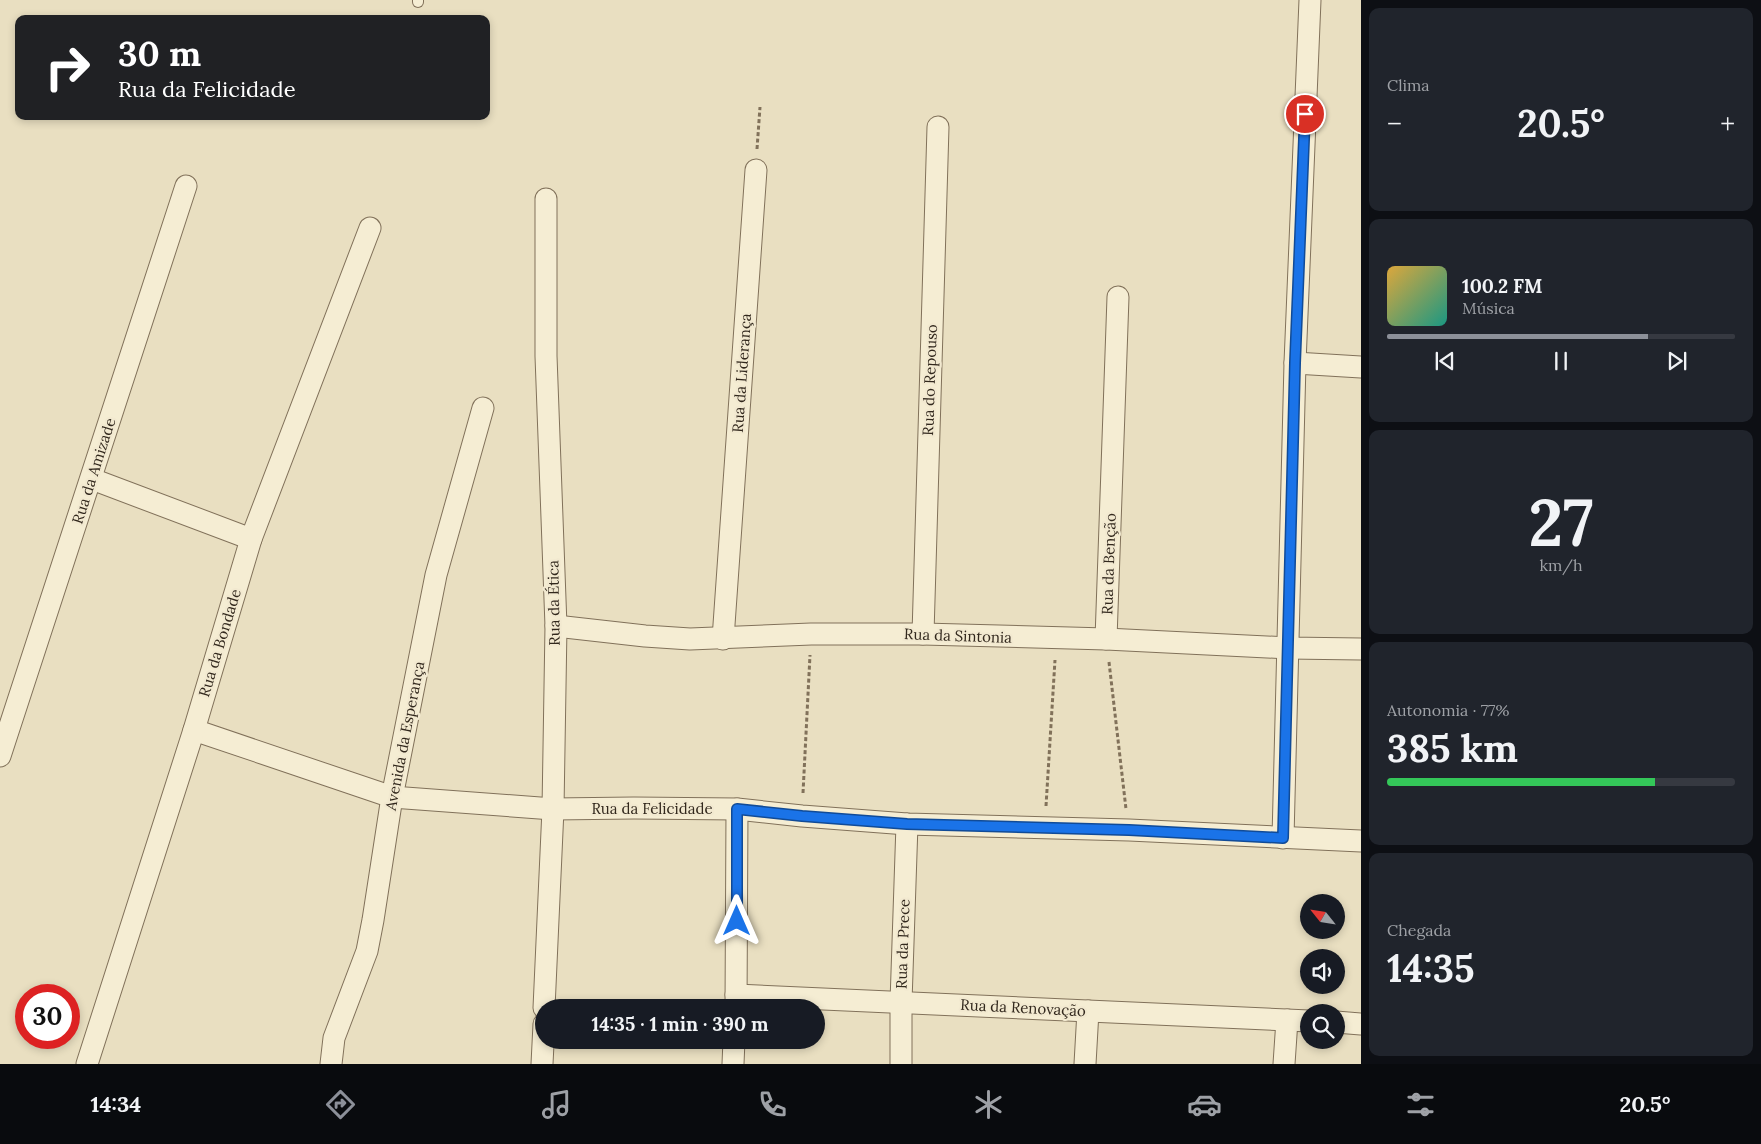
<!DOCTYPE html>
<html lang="pt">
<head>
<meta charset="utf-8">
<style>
  body { margin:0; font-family:Lora,serif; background:#20242c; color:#f1f3f6; height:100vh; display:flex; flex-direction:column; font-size:19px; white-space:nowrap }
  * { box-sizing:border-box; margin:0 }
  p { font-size:16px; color:#9ea1a6 }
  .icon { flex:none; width:28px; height:28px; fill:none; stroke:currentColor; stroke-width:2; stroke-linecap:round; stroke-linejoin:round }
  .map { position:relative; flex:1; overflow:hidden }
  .drawer { display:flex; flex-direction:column; gap:8px; padding:8px; background:#0d0f14; width:400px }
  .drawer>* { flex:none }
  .guide { position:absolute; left:15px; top:15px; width:475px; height:105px; border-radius:10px; box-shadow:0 2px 8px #0003; background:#202124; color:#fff; overflow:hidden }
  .needle { width:32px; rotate:300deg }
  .tools { position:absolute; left:1300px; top:894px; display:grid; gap:10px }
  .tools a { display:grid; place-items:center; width:45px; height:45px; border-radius:50%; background:#171b24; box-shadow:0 2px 8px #0003; font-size:25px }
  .speed { position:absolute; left:15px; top:984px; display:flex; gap:10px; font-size:25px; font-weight:700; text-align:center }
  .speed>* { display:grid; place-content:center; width:65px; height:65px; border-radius:50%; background:#171b24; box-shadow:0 2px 8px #0003; line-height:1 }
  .speed .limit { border:8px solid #d22; background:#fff; color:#111 }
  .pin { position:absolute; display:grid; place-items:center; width:42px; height:42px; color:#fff; margin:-21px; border:2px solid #fff; border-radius:50%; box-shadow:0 1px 5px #0007 }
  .me { position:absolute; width:55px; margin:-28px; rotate:0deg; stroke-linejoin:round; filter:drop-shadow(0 0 4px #0008) }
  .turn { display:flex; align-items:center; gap:18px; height:105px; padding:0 20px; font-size:22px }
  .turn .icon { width:65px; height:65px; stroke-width:2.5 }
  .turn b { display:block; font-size:35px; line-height:42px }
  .big { font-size:38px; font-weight:700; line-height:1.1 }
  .drawer .tile { flex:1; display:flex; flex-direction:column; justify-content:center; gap:8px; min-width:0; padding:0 18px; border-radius:10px; background:#20242c }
  .drawer .dial { align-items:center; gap:0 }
  .dial b { font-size:65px; line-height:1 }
  .song { display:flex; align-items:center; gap:15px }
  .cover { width:60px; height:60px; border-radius:8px; background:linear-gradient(135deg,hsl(40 70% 55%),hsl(170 70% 35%)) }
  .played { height:5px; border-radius:2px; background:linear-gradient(90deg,#8c9099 75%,#363941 75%) }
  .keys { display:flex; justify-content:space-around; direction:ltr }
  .heat { display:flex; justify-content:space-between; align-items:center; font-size:28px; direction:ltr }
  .charge { height:8px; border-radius:4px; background:linear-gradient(90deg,#34c759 77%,#363941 0) }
  .trip { position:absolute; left:535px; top:999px; width:290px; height:50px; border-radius:25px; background:#171b24; box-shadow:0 2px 8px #0003; font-weight:700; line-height:50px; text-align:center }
  .tab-bar { display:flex; height:80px; justify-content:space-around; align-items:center; background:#090b0e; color:#9ea1a6 }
  .tab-bar .icon { width:35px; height:35px }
  .tab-bar .selected { color:#8c9099 }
  .tab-bar b { font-size:22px; color:#f1f3f6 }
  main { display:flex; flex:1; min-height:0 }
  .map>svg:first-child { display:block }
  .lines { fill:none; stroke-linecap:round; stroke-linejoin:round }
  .lane-casing { stroke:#81715a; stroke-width:12 }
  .street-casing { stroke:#81715a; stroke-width:23 }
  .path { stroke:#81715a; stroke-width:3; stroke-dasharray:4 2.5; stroke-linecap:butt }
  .lane { stroke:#f5edd3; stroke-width:10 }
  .street { stroke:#f5edd3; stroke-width:21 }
  .route-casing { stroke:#114b97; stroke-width:12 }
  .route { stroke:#1a73e8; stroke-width:9 }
  .labels { text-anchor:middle; stroke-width:4.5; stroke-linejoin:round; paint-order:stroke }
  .street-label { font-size:15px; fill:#32281d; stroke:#f2e9d0 }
</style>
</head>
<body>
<main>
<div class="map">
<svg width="1361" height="1064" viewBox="0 0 1361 1064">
  <rect width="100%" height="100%" fill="#e9dfc1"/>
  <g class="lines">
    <g class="lane-casing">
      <polyline id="lane" points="418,0 418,2"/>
    </g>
    <g class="street-casing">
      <g id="street">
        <polyline points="1295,363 1361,367"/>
        <polyline points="92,479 251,539"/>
        <polyline points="556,626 645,636 690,639 811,634 923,634 1106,639 1288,648 1361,649"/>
        <polyline points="923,634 938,127"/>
        <polyline points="723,639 756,170"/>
        <polyline points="1106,639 1118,297"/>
        <polyline points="194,730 392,797 553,809 634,808 737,809 802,816 907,824 1129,830 1361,841"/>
        <polyline points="0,756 186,186"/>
        <polyline points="1283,838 1295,363 1310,0"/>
        <polyline points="736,995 1309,1021"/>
        <polyline points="544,1008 553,809 556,626 546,356 546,199"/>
        <polyline points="736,1008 737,809"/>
        <polyline points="1336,1022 1361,1024"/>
        <polyline points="87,1064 194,730 251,539 370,228"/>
        <polyline points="331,1064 334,1038 367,951 373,920 392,797 436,575 483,408"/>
        <polyline points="542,1064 544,1024"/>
        <polyline points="733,1064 734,1040"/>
        <polyline points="901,1064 901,1002 907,824"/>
        <polyline points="1085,1064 1088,1011"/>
        <polyline points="1284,1064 1287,1020"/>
      </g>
    </g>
    <g class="path">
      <polyline points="757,149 760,107"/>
      <polyline points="1109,662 1126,809"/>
      <polyline points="803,793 810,655"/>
      <polyline points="1046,806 1055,660"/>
    </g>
    <use href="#lane" class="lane"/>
    <use href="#street" class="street"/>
  </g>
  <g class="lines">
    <g class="route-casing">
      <polyline id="route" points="737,921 737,809 802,816 907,824 1129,830 1283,838 1295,363 1305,114"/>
    </g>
    <use href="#route" class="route"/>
  </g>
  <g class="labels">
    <g class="street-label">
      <text transform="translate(742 373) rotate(-86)" y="5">Rua da Liderança</text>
      <text transform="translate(930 380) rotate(-88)" y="5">Rua do Repouso</text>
      <text transform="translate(94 471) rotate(-72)" y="5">Rua da Amizade</text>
      <text transform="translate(1109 564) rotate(-88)" y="5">Rua da Benção</text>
      <text transform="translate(554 603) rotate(-91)" y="5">Rua da Ética</text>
      <text transform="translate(958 636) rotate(2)" y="5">Rua da Sintonia</text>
      <text transform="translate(220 643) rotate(-73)" y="5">Rua da Bondade</text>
      <text transform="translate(405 736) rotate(-79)" y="5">Avenida da Esperança</text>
      <text x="652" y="814">Rua da Felicidade</text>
      <text transform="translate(903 944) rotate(-88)" y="5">Rua da Prece</text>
      <text transform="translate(1023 1008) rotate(3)" y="5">Rua da Renovação</text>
    </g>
  </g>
</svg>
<div class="tools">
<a><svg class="needle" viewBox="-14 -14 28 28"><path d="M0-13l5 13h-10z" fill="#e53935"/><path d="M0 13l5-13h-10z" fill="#9ea1a6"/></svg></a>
<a><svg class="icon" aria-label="sound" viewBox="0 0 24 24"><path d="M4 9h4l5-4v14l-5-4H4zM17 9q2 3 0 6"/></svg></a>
<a><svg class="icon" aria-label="search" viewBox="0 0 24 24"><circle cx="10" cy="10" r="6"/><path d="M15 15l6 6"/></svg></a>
</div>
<div class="speed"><div class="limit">30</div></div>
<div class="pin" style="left:1305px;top:114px;background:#d93025"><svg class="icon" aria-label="arrive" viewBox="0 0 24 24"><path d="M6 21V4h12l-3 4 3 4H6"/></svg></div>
<svg class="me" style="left:737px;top:921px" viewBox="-20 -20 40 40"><path d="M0-17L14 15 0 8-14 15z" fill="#1a73e8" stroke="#fff" stroke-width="4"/></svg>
<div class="trip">14:35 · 1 min · 390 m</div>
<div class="guide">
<div class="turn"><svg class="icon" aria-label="right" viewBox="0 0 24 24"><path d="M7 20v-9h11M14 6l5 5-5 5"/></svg><div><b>30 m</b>Rua da Felicidade</div></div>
</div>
</div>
<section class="drawer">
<div class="tile"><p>Clima</p>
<div class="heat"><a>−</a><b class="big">20.5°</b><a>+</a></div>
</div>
<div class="tile">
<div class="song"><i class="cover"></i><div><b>100.2 FM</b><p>Música</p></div></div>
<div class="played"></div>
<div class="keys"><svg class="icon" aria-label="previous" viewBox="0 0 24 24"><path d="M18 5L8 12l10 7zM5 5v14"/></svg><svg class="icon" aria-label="pause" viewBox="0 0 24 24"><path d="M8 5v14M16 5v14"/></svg><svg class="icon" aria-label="next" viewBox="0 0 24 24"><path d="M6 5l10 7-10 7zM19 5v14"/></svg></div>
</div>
<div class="tile dial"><b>27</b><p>km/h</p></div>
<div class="tile"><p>Autonomia · 77%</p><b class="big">385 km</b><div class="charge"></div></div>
<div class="tile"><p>Chegada</p><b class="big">14:35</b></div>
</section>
</main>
<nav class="tab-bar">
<b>14:34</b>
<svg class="icon selected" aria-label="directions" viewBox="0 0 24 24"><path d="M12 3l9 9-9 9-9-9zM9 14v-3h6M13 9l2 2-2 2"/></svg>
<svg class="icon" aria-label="music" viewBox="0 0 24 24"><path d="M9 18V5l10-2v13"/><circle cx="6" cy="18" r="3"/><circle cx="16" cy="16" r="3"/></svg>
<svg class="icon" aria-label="phone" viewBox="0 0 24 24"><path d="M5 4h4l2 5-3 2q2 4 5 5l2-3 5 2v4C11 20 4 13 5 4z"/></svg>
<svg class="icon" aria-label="climate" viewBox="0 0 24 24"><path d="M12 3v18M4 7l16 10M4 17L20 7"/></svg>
<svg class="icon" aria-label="car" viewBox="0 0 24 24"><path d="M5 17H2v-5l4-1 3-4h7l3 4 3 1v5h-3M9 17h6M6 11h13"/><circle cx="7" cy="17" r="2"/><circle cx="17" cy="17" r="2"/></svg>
<svg class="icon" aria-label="filters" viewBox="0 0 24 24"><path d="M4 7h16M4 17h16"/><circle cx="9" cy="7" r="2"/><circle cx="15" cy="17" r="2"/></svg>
<b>20.5°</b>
</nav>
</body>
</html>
